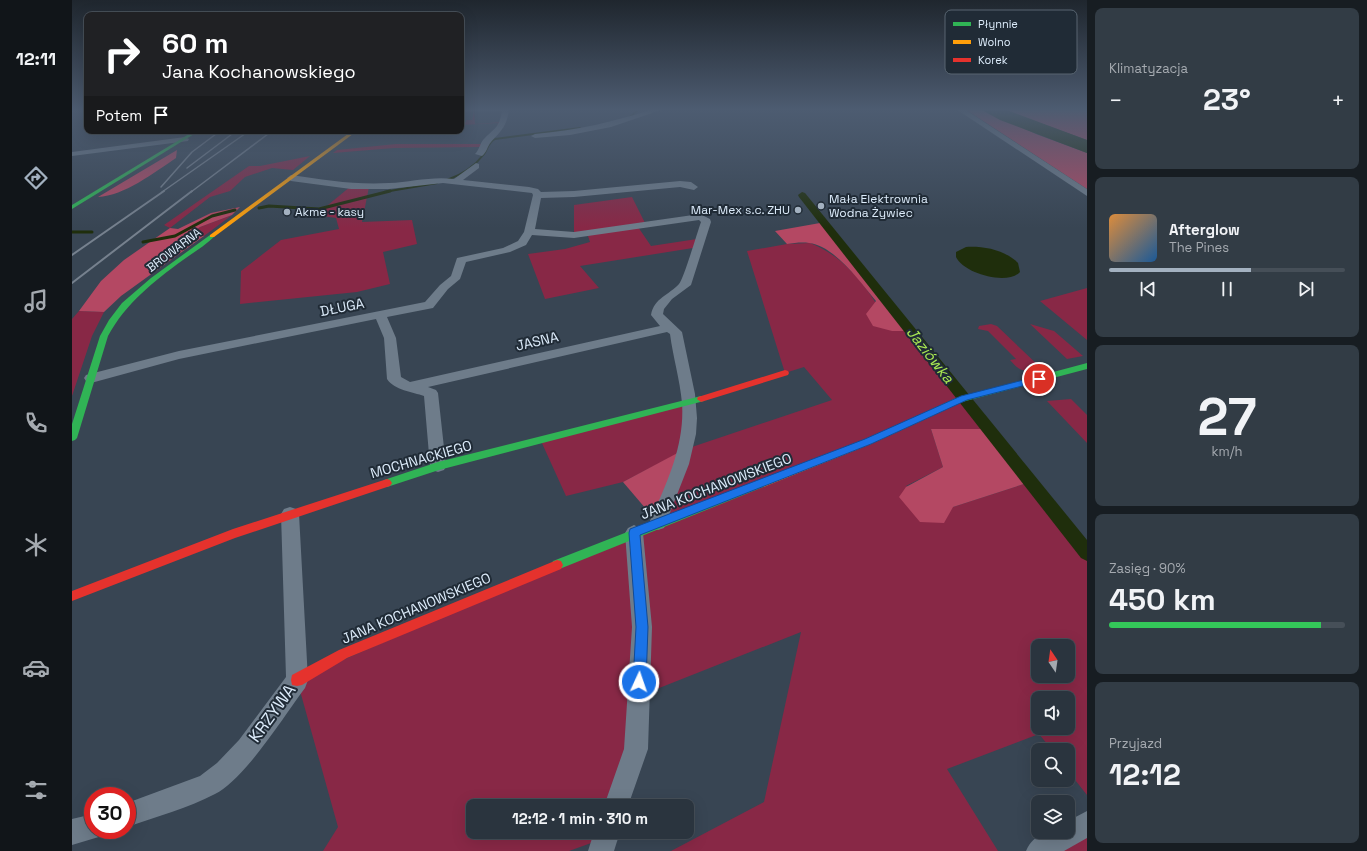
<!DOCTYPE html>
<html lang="pl">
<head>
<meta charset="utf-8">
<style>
  body { margin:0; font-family:"Space Grotesk",sans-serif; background:#323c45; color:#f1f3f6; height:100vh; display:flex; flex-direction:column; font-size:15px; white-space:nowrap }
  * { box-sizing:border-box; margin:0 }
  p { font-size:13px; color:#a5aab0 }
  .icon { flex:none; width:22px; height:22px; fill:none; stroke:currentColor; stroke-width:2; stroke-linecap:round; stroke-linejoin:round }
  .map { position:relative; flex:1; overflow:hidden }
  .sheet { display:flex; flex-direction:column; gap:8px; padding:8px; background:#171d22; width:280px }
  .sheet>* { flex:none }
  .top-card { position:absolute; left:12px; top:12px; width:380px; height:122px; border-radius:8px; box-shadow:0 4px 16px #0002,0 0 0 1px #464f58; background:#202124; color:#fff; overflow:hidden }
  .needle { width:26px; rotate:347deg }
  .tools { position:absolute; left:959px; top:639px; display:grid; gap:8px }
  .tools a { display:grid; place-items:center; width:44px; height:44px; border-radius:8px; background:#2a343e; box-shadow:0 4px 16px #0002,0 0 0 1px #464f58; font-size:20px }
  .speed { position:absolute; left:12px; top:787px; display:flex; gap:8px; font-size:20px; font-weight:700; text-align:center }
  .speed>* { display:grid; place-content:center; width:52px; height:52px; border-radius:50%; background:#2a343e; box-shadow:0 4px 16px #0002,0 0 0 1px #464f58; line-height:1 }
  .speed .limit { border:6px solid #d22; background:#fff; color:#111 }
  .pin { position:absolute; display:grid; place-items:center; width:34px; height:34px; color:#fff; margin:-17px; border:2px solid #fff; border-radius:50%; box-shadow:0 1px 4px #0007 }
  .me { position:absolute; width:44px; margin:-22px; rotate:3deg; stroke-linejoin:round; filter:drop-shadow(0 0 3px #0008) }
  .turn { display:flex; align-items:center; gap:14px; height:84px; padding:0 12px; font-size:18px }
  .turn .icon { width:52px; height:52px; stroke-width:2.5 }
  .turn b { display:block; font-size:28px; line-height:34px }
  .then { display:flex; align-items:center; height:38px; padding:0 12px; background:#0003; gap:8px; font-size:15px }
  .big { font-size:30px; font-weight:600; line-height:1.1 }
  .sheet .tile { flex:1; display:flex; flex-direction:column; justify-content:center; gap:6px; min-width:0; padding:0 14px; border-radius:8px; background:#323c45 }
  .sheet .dial { align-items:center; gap:0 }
  .dial b { font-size:52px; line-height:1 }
  .song { display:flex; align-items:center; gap:12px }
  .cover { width:48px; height:48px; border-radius:6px; background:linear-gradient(135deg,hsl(30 70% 55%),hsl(210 70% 35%)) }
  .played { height:4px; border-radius:2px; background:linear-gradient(90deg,#a3b1c0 60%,#464f58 60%) }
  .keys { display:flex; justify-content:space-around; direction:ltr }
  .heat { display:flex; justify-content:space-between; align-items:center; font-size:22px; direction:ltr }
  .charge { height:6px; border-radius:3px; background:linear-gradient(90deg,#34c759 90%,#464f58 0) }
  .trip { position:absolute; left:394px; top:799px; width:228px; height:40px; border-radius:8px; background:#2a343e; box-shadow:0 4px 16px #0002,0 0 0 1px #464f58; font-weight:600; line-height:40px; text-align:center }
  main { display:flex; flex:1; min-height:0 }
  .tabs { display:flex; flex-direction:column; width:72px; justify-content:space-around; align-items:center; background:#111519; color:#a5aab0 }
  .tabs .icon { width:28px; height:28px }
  .tabs .selected { color:#a3b1c0 }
  .tabs b { font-size:18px; color:#f1f3f6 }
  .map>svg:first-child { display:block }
  .green { fill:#882846; fill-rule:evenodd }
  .forest { fill:#b44863 }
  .water { fill:#1f2e0c }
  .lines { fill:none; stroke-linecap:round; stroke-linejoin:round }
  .stream-far1 { stroke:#1f2e0c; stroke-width:2 }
  .stream { stroke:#1f2e0c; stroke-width:3 }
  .canal { fill:#1f2e0c; fill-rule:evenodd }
  .street { fill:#6e7c8a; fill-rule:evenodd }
  .fast { fill:#30b455; fill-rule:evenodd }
  .slow { fill:#ff9f0a; fill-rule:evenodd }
  .jam { fill:#e5322d; fill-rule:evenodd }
  .rail-far1 { stroke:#76818e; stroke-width:1.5 }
  .rail { stroke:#76818e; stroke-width:2 }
  .route { fill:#1a73e8; stroke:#114b97 }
  .poi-dot { fill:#a3b1c0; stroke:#202b36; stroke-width:1.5 }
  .labels { text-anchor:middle; stroke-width:4; stroke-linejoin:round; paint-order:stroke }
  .far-poi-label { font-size:12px; fill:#dcebfa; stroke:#202b36; text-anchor:start }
  .far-street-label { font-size:12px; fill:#dcebfa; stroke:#202b36 }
  .street-label { font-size:14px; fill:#dcebfa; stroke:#202b36 }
  .water-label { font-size:15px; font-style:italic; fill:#abeb52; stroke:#202b36 }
  .near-street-label { font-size:17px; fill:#dcebfa; stroke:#202b36 }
  .key { fill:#202b36; stroke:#586571; stroke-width:1 }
  .key-label { font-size:11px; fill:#dcebfa }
</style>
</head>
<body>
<main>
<nav class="tabs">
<b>12:11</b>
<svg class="icon selected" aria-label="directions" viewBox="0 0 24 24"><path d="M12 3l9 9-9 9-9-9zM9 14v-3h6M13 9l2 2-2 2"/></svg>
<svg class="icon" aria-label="music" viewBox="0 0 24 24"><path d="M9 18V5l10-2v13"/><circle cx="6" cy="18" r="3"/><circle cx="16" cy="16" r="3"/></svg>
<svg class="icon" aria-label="phone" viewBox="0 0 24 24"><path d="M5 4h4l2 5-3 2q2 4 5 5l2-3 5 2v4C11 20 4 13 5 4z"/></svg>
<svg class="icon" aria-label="climate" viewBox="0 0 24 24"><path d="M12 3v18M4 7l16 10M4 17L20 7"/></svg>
<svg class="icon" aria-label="car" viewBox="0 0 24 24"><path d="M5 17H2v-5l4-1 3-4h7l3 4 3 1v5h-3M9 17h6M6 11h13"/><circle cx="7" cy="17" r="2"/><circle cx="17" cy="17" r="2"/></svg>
<svg class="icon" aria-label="filters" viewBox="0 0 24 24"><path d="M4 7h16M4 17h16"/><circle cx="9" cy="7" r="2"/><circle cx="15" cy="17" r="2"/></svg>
</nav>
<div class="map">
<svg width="1015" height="851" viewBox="0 0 1015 851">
  <rect width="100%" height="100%" fill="#384553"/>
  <g class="green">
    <polygon points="402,111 403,124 431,122 423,136 409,147 322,148 261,153 265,150 324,144 409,144 420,132 424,131 426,123 389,125 389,123 394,122 394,120 400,120"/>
    <polygon points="238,156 221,170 200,168 173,177 158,191 138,197 98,228 92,225 177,166 188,166"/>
    <polygon points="279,186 297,187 290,222 340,220 345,244 311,252 318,284 285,292 168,304 169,271 209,240 267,229 264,218 244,215"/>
    <polygon points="560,197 574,225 566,227 579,246 625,239 621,248 508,266 527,288 473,299 456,254 493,249 518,242 515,233 502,235 502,205"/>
    <polygon points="160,215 132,236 118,234 128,227"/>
    <path d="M 738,243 C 777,258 801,295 820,331 L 839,331 L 917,429 L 859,429 L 871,467 L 834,486 L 881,507 L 958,482 L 1012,550 L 1015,550 L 1015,795 L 996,771 L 996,750 L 980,750 L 967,734 L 875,769 L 926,851 L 599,851 L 692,802 L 729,632 L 567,696 L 544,806 L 401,806 L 401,832 L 535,832 L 533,838 L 497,851 L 251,851 L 266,827 L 225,680 L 586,523 L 613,450 L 551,482 L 494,496 L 469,441 L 616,400 L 614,449 L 760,400 L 732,367 L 713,373 L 675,251 L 715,244 ZM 966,646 L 996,646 L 996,676 L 966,676 ZM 966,698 L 996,698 L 996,728 L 966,728 Z"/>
    <polygon points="1015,288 1015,340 968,301"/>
    <polygon points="7,311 32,312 20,336 0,396 0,319"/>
    <path d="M 919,324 L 925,326 L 969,368 C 952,371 950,374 938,360 L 944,359 L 916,331 L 906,329 L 907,326 Z"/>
    <polygon points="958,324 982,331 1011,356 995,359"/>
    <polygon points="999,399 1015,415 1015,443 975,401"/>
    <polygon points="1015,828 1015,851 988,851"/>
  </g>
  <g class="forest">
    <polygon points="893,109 909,109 964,134 1015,153 1015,189"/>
    <polygon points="932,109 1015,109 1015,140 938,112"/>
    <path d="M 105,150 L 104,158 C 83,172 52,196 26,197 Z"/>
    <polygon points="168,207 160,215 128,227 118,234 132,236 49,296 32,312 7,311 29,281 52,260 98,228 106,229 139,213"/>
    <path d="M 748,223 L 757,233 L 833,331 L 820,331 L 801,326 L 794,314 L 804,301 C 788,282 763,246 737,243 C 730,242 722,243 715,244 L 703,231 Z"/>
    <polygon points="892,398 1012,550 958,482 881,507 872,523 848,522 827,497 834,487 871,467 859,429 917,429"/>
    <polygon points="613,449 586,523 551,482"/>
  </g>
  <g class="water">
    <polygon points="908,109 932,109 1015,140 1015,153 928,120"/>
    <path d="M 894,247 C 912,246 933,250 946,263 L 948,272 C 935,286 891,273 884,257 L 884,252 Z"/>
  </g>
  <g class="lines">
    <g class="stream-far1">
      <polyline points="557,118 567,109"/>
      <path d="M 375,180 C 389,175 403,166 412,154 C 416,148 416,143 423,139 L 508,128"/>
      <polyline points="312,192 365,183"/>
    </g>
    <g class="stream">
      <polyline points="187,208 197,206 247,209 318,191"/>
      <polyline points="0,232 20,232"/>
      <polyline points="71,242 103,236 140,216 163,210"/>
    </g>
    <polygon class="canal" points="730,192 733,193 1015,540 1015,561 1009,558 727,197 726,195"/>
    <g class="street">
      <path d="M 389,109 L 437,109 C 435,126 430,130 419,142 C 415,147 415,152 410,156 L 403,154 C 407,150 408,144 411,140 C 422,128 427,129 430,111 L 389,112 Z"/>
      <path d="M 582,109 L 592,109 L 539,127 L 498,135 L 463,138 L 459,136 L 463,134 C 507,130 540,122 582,109 Z"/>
      <polygon points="884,109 892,109 1015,189 1015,196"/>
      <polygon points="113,137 117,139 116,141 0,156 0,152"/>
      <path d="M 404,163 L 407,164 L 407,168 L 391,180 L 457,187 L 466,189 L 469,192 L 502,191 L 608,181 L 619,182 L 626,187 L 622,190 L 608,187 L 502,197 L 469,198 L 463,229 L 502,232 L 628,214 L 638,219 L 639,222 L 619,285 L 600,299 L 592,309 L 591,314 L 610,332 L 623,394 L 625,418 L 624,434 L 617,464 L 592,528 L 586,530 L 580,528 L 577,523 C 594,485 613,446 610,403 C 608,380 601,357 598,334 L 595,332 L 356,387 L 364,390 L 366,393 L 374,466 L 372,470 L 366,472 L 360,470 L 358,466 L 352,396 C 341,392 322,390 315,379 L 312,338 L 304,319 L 107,359 L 19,383 L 14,381 L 12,378 L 14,375 L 107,351 L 353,302 L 368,285 L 379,276 L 385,258 L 431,248 L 446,241 L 452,232 L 461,195 L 460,193 L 371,183 L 317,189 L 279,189 L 219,181 L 215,178 L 219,175 C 252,180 284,185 317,183 C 339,182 360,176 382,179 ZM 627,220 L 629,222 C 625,233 612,278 607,284 C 597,295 582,298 579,315 L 588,326 L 338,382 L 329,377 L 324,338 L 315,317 L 361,308 L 376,289 L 388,279 L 394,262 L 438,252 L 454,245 L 460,235 L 502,238 Z"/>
      <path d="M 218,507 L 224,509 L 227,514 L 236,680 L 233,688 C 212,716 173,779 143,794 C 116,808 84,817 55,827 L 55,803 L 128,776 L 145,763 L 167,740 L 214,677 L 209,514 L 212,509 Z"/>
      <polygon points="562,525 568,528 571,533 580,627 576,749 556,806 532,806 552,749 560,627 553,533 556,528"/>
      <path d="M 1015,811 L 1015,838 L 992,851 L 954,851 C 962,832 978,832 996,832 L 996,821 Z"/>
      <polygon points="21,814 21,830 32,830 30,836 0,845 0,819"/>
      <polygon points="522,832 548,832 542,851 516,851"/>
    </g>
    <g class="fast">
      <polygon points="122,131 127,131 0,209 0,205"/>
      <path d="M 138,235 L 143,236 C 134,245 122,252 111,260 C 81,282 54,303 36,336 L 5,438 L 3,440 L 0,441 L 0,424 L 28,336 L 37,320 L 50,303 L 79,278 Z"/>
      <polygon points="1015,363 1015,369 890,402 859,416 855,413 856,411 884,398"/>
      <polygon points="629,396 632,397 633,399 632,401 367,470 315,487 312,486 310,483 312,480 366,462"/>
      <polygon points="691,479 694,480 696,483 694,486 485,570 481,569 479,565 481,561"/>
    </g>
    <g class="slow">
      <polygon points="280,131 285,131 142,237 138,237 138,235"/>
      <polygon points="859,410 863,413 862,415 799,444 694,486 691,487 688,486 686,483 688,480 793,440"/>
    </g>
    <g class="jam">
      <polygon points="713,370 716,371 717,373 716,375 629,402 625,399 626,397"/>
      <polygon points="315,479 318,480 320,483 318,486 163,538 0,601 0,591 161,529"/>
      <polygon points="485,560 489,561 491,565 489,569 275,658 230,685 225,686 220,685 219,680 220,675 267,650"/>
    </g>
    <g class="rail-far1">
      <polyline points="115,168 164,131"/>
      <polyline points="89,187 120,152 148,131"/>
      <polyline points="90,192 177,131"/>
      <polyline points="119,192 200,131"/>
    </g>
    <g class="rail">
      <polyline points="0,255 92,191"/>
      <polyline points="0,283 120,191"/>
    </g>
  </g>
  <linearGradient id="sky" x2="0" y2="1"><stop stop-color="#1f262e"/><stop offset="0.48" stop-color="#4d5c71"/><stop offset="1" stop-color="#4d5c71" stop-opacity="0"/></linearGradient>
  <rect width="1015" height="228" fill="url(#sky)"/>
  <polygon class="route" points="967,376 971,379 970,381 895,400 799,444 568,535 576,627 574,682 572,687 567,689 563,687 561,682 564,627 557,533 558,529 793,439 889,396"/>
  <g class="poi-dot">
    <circle cx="749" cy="206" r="4"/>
    <circle cx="726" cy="210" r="4"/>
    <circle cx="215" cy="212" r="4"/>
  </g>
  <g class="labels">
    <g class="far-poi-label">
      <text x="757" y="203">Mała Elektrownia<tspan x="757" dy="14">Wodna Żywiec</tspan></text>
      <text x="718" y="214" text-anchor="end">Mar-Mex s.c. ZHU</text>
      <text x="223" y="216">Akme - kasy</text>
    </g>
    <g class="far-street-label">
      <text transform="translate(102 250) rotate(-37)" y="4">BROWARNA</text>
    </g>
    <g class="street-label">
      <text transform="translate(270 307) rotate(-11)" y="5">DŁUGA</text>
      <text transform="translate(465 341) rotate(-13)" y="5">JASNA</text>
      <text transform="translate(349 459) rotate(-16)" y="5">MOCHNACKIEGO</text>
      <text transform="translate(644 486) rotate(-21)" y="5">JANA KOCHANOWSKIEGO</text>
      <text transform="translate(344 608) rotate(-23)" y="5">JANA KOCHANOWSKIEGO</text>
    </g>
    <g class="water-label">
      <text transform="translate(858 355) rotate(52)" y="5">Jaziówka</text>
    </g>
    <g class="near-street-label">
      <text transform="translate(200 713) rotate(-54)" y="6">KRZYWA</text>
    </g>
  </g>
  <rect x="873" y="10" width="132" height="64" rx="6" class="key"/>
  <rect x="881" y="22" width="18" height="4" fill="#30b455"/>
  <rect x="881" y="40" width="18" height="4" fill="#ff9f0a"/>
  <rect x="881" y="58" width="18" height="4" fill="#e5322d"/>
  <g class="key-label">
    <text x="906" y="28">Płynnie</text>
    <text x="906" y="46">Wolno</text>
    <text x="906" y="64">Korek</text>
  </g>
</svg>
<div class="tools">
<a><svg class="needle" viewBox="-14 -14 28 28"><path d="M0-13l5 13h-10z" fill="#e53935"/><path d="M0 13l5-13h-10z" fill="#a5aab0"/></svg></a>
<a><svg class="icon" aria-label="sound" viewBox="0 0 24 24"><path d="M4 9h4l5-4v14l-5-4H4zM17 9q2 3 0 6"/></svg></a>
<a><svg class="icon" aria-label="search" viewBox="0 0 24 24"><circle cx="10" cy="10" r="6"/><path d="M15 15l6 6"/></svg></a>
<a><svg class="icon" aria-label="layers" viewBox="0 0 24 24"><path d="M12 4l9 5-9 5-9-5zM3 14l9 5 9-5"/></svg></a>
</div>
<div class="speed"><div class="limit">30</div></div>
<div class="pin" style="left:967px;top:379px;background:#d93025"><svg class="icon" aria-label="arrive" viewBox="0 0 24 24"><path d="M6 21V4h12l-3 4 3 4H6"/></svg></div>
<svg class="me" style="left:567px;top:682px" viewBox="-20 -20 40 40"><circle r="17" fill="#1a73e8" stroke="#fff" stroke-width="3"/><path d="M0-11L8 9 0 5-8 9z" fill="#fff"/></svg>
<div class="trip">12:12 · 1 min · 310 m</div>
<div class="top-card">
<div class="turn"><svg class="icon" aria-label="right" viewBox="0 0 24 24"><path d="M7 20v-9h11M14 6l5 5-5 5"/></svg><div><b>60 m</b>Jana Kochanowskiego</div></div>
<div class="then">Potem<svg class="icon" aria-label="arrive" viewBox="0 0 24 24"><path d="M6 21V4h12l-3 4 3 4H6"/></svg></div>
</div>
</div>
<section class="sheet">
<div class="tile"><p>Klimatyzacja</p>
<div class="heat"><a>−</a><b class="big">23°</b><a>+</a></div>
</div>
<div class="tile">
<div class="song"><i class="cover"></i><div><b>Afterglow</b><p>The Pines</p></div></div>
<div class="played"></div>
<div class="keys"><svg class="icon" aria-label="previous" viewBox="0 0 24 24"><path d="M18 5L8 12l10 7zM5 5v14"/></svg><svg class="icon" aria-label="pause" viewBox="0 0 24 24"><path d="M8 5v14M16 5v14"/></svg><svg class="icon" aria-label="next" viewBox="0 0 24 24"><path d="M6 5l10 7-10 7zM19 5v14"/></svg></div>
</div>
<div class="tile dial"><b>27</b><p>km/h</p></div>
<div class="tile"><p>Zasięg · 90%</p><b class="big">450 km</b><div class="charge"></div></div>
<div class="tile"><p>Przyjazd</p><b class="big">12:12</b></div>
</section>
</main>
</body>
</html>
